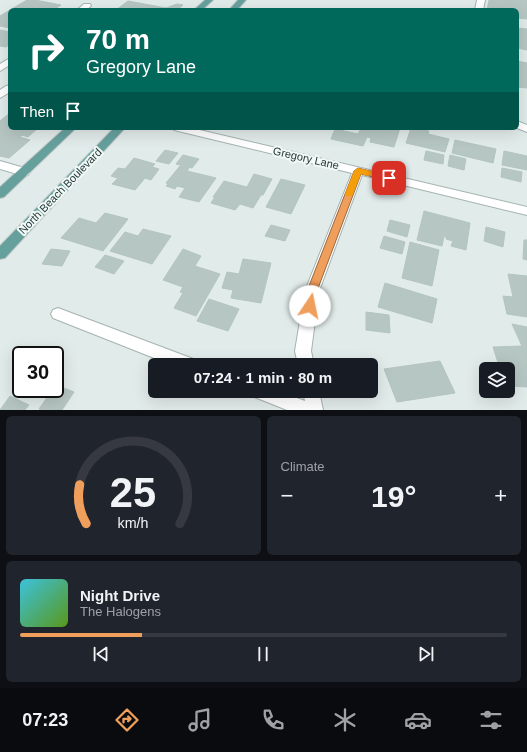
<!DOCTYPE html>
<html lang="en">
<head>
<meta charset="utf-8">
<style>
  body { margin:0; font-family:Helvetica,sans-serif; background:#20242c; color:#f1f3f6; height:100vh; display:flex; flex-direction:column; font-size:15px; white-space:nowrap }
  * { box-sizing:border-box; margin:0 }
  p { font-size:13px; color:#9ea1a6 }
  .icon { flex:none; width:22px; height:22px; fill:none; stroke:currentColor; stroke-width:2; stroke-linecap:round; stroke-linejoin:round }
  .map { position:relative; height:410px; overflow:hidden }
  .details { display:flex; flex-direction:column; gap:6px; padding:6px; background:#0d0f14; flex:1 }
  .details>* { flex:none }
  .guide { position:absolute; left:8px; top:8px; width:511px; height:122px; border-radius:6px; box-shadow:0 4px 16px #0002; background:#00695c; color:#fff; overflow:hidden }
  .buttons { position:absolute; left:479px; top:362px; display:grid; gap:8px }
  .buttons a { display:grid; place-items:center; width:36px; height:36px; border-radius:6px; background:#171b24; box-shadow:0 4px 16px #0002; font-size:20px }
  .speed { position:absolute; left:12px; top:346px; display:flex; gap:8px; font-size:20px; font-weight:700; text-align:center }
  .speed>* { display:grid; place-content:center; width:52px; height:52px; border-radius:50%; background:#171b24; box-shadow:0 4px 16px #0002; line-height:1 }
  .speed .limit { border:2px solid #111; border-radius:6px; background:#fff; color:#111 }
  .pin { position:absolute; display:grid; place-items:center; width:34px; height:34px; color:#fff; margin:-17px; border-radius:8px; box-shadow:0 2px 6px #0006 }
  .me { position:absolute; width:44px; margin:-22px; rotate:11deg; stroke-linejoin:round; filter:drop-shadow(0 0 3px #0008) }
  .turn { display:flex; align-items:center; gap:14px; height:84px; padding:0 12px; font-size:18px }
  .turn .icon { width:52px; height:52px; stroke-width:2.5 }
  .turn b { display:block; font-size:28px; line-height:34px }
  .then { display:flex; align-items:center; height:38px; padding:0 12px; background:#0003; gap:8px; font-size:15px }
  .big { font-size:30px; font-weight:800; line-height:1.1 }
  .details .tile { flex:1; display:flex; flex-direction:column; justify-content:center; gap:6px; min-width:0; padding:0 14px; border-radius:6px; background:#20242c }
  .details .dial { align-items:center; gap:0 }
  .dial svg { height:104px; overflow:visible; fill:none; stroke:#363941; stroke-width:7; stroke-linecap:round; text-anchor:middle }
  .dial text { fill:#f1f3f6; stroke:none }
  .song { display:flex; align-items:center; gap:12px }
  .cover { width:48px; height:48px; border-radius:6px; background:linear-gradient(135deg,hsl(190 70% 55%),hsl(90 70% 35%)) }
  .played { height:4px; border-radius:2px; background:linear-gradient(90deg,#ef9e5b 25%,#363941 25%) }
  .keys { display:flex; justify-content:space-around; direction:ltr }
  .heat { display:flex; justify-content:space-between; align-items:center; font-size:22px; direction:ltr }
  .details .tiles { flex:1; display:grid; gap:6px; grid-template-columns:1fr 1fr }
  .tile:last-child { grid-column:span 2 }
  .trip { position:absolute; left:148px; top:358px; width:230px; height:40px; border-radius:6px; background:#171b24; box-shadow:0 4px 16px #0002; font-weight:800; line-height:40px; text-align:center }
  .menu { display:flex; height:64px; justify-content:space-around; align-items:center; background:#090b0e; color:#9ea1a6 }
  .menu .icon { width:28px; height:28px }
  .menu .selected { color:#ef9e5b }
  .menu b { font-size:18px; color:#f1f3f6 }
  .map>svg:first-child { display:block }
  .building { fill:#b6c6c2; stroke:#b3c5c1 }
  .lines { fill:none; stroke-linecap:round; stroke-linejoin:round }
  .minor-casing { stroke:#a4b3b1; stroke-width:2 }
  .major-casing { stroke:#c1c8c8; stroke-width:2 }
  .minor { fill:#fff; fill-rule:evenodd }
  .major { fill:#66a09d; fill-rule:evenodd }
  .route { fill:#ef9e5b; stroke:#9b673b }
  .slow { fill:#f59e0b }
  .labels { text-anchor:middle; stroke-width:4; stroke-linejoin:round; paint-order:stroke }
  .street-label { font-size:11px; fill:#223b3a; stroke:#f1f8f6 }
</style>
</head>
<body>
<div class="map">
<svg width="527" height="410" viewBox="0 0 527 410">
  <rect width="100%" height="100%" fill="#e1ebe9"/>
  <g class="building">
    <polygon points="27,0 35,0 61,5 53,10 29,8 26,10 10,10"/>
    <polygon points="489,0 527,0 527,19 517,18 517,10 487,10"/>
    <polygon points="128,1 166,8 177,4 183,5 177,10 116,10"/>
    <polygon points="10,10 10,28 0,26 0,16"/>
    <polygon points="517,28 527,29 527,50 517,48"/>
    <polygon points="0,30 10,32 10,44 6,47 0,46"/>
    <polygon points="517,61 527,63 527,88 517,87"/>
    <polygon points="10,113 10,128 38,128 28,137 22,135 20,137 30,140 9,158 0,156 0,121"/>
    <polygon points="361,128 375,130 376,128 400,128 394,147 370,142 371,138 367,137 363,146 331,139 335,129 358,134"/>
    <polygon points="411,128 429,131 428,134 449,139 445,152 406,143"/>
    <polygon points="455,140 496,149 493,163 452,153"/>
    <polygon points="165,150 178,153 169,164 156,161"/>
    <polygon points="426,151 444,155 443,164 424,160"/>
    <polygon points="504,151 527,156 527,170 502,165"/>
    <polygon points="183,155 199,159 192,168 176,164"/>
    <polygon points="450,155 466,159 464,170 448,166"/>
    <polygon points="134,158 155,164 152,167 159,169 151,180 145,178 135,190 112,184 118,178 111,176 118,168 125,169"/>
    <polygon points="180,166 189,168 187,171 216,178 199,202 179,197 185,188 177,186 175,189 166,186 168,184 166,183"/>
    <polygon points="502,168 522,172 521,182 501,177"/>
    <polygon points="254,174 272,179 263,195 261,195 253,208 240,204 235,210 211,203 215,197 213,197 224,181 247,187"/>
    <polygon points="281,179 305,185 291,214 266,207"/>
    <polygon points="424,211 470,223 466,250 451,246 453,241 446,239 446,237 444,236 442,246 417,240"/>
    <polygon points="105,213 128,219 103,251 61,238 79,218 96,223"/>
    <polygon points="390,220 410,225 407,237 387,231"/>
    <polygon points="271,225 290,230 285,241 265,236"/>
    <polygon points="486,227 505,232 503,247 484,241"/>
    <polygon points="143,229 171,236 152,264 110,251 125,232 138,236"/>
    <polygon points="384,236 405,242 402,254 380,248"/>
    <polygon points="524,240 527,240 527,260 523,259"/>
    <polygon points="410,242 439,250 432,286 402,278"/>
    <polygon points="51,249 70,251 62,266 42,264"/>
    <polygon points="183,249 201,256 195,266 220,274 196,316 174,308 183,293 180,292 183,287 163,280"/>
    <polygon points="105,255 124,261 114,274 95,267"/>
    <polygon points="243,259 271,263 261,303 231,298 233,290 222,288 227,272 239,274"/>
    <polygon points="508,274 527,276 527,317 507,314 503,296 513,297"/>
    <polygon points="385,283 437,299 432,323 378,307"/>
    <polygon points="209,299 239,309 228,331 197,321"/>
    <polygon points="366,312 389,315 390,333 366,330"/>
    <polygon points="512,324 527,327 527,387 509,386 508,369 500,369 493,347 522,346"/>
    <polygon points="440,361 455,393 397,402 384,369"/>
    <polygon points="56,385 74,392 62,410 43,410 39,409 53,389 55,389"/>
    <polygon points="10,396 29,405 25,410 0,410"/>
  </g>
  <g class="lines">
    <g class="minor-casing">
      <g id="minor">
        <polygon points="477,0 485,0 483,10 475,10"/>
        <polygon points="84,4 90,4 91,6 86,10 77,10"/>
        <polygon points="10,58 10,65 0,71 0,64"/>
        <polygon points="10,85 10,92 0,98 0,90 6,86"/>
        <polygon points="517,121 527,125 527,132 517,128"/>
        <polygon points="173,128 191,128 527,207 527,215 362,175 319,291 311,351 314,365 298,365 295,351 305,291 352,173 174,130"/>
        <polygon points="0,161 28,169 30,172 28,175 24,176 0,169"/>
        <polygon points="58,308 196,360 198,365 172,365 53,318 51,314 53,310"/>
        <polygon points="250,391 278,391 305,401 303,391 319,391 323,410 287,410 252,396"/>
      </g>
    </g>
    <g class="major-casing">
      <g id="major">
        <polygon points="205,0 213,0 202,10 194,10"/>
        <polygon points="238,0 246,0 237,10 229,10"/>
        <polygon points="65,128 76,128 4,197 0,198 0,187"/>
        <polygon points="114,128 125,128 5,258 0,259 0,246"/>
      </g>
    </g>
    <use href="#minor" class="minor"/>
    <use href="#major" class="major"/>
  </g>
  <polygon class="route" points="358,168 392,176 393,178 389,181 361,174 317,291 314,309 310,311 306,309 304,306 307,291 354,171"/>
  <polygon class="slow" points="358,168 371,171 372,173 368,176 361,174 352,196 346,196 345,194 354,171"/>
  <g class="labels">
    <g class="street-label">
      <text transform="translate(306 158) rotate(13)" y="4">Gregory Lane</text>
      <text transform="translate(60 191) rotate(-46)" y="4">North Beach Boulevard</text>
    </g>
  </g>
</svg>
<div class="buttons">
<a><svg class="icon" aria-label="layers" viewBox="0 0 24 24"><path d="M12 4l9 5-9 5-9-5zM3 14l9 5 9-5"/></svg></a>
</div>
<div class="speed"><div class="limit">30</div></div>
<div class="pin" style="left:389px;top:178px;background:#d93025"><svg class="icon" aria-label="arrive" viewBox="0 0 24 24"><path d="M6 21V4h12l-3 4 3 4H6"/></svg></div>
<svg class="me" style="left:310px;top:306px" viewBox="-20 -20 40 40"><circle r="19" fill="#fff"/><path d="M0-13L10 11 0 6-10 11z" fill="#ef9e5b"/></svg>
<div class="trip">07:24 · 1 min · 80 m</div>
<div class="guide">
<div class="turn"><svg class="icon" aria-label="right" viewBox="0 0 24 24"><path d="M7 20v-9h11M14 6l5 5-5 5"/></svg><div><b>70 m</b>Gregory Lane</div></div>
<div class="then">Then<svg class="icon" aria-label="arrive" viewBox="0 0 24 24"><path d="M6 21V4h12l-3 4 3 4H6"/></svg></div>
</div>
</div>
<section class="details">
<div class="tiles">
<div class="tile dial"><svg viewBox="0 0 100 80">
<path d="M14 69A42 42 0 1 1 86 69"/>
<path d="M14 69A42 42 0 0 1 9 39" stroke="#ef9e5b"/>
<text x="50" y="56" font-size="32" font-weight="700">25</text>
<text x="50" y="72" font-size="11">km/h</text>
</svg></div>
<div class="tile"><p>Climate</p>
<div class="heat"><a>−</a><b class="big">19°</b><a>+</a></div>
</div>
<div class="tile">
<div class="song"><i class="cover"></i><div><b>Night Drive</b><p>The Halogens</p></div></div>
<div class="played"></div>
<div class="keys"><svg class="icon" aria-label="previous" viewBox="0 0 24 24"><path d="M18 5L8 12l10 7zM5 5v14"/></svg><svg class="icon" aria-label="pause" viewBox="0 0 24 24"><path d="M8 5v14M16 5v14"/></svg><svg class="icon" aria-label="next" viewBox="0 0 24 24"><path d="M6 5l10 7-10 7zM19 5v14"/></svg></div>
</div>
</div>
</section>
<nav class="menu">
<b>07:23</b>
<svg class="icon selected" aria-label="directions" viewBox="0 0 24 24"><path d="M12 3l9 9-9 9-9-9zM9 14v-3h6M13 9l2 2-2 2"/></svg>
<svg class="icon" aria-label="music" viewBox="0 0 24 24"><path d="M9 18V5l10-2v13"/><circle cx="6" cy="18" r="3"/><circle cx="16" cy="16" r="3"/></svg>
<svg class="icon" aria-label="phone" viewBox="0 0 24 24"><path d="M5 4h4l2 5-3 2q2 4 5 5l2-3 5 2v4C11 20 4 13 5 4z"/></svg>
<svg class="icon" aria-label="climate" viewBox="0 0 24 24"><path d="M12 3v18M4 7l16 10M4 17L20 7"/></svg>
<svg class="icon" aria-label="car" viewBox="0 0 24 24"><path d="M5 17H2v-5l4-1 3-4h7l3 4 3 1v5h-3M9 17h6M6 11h13"/><circle cx="7" cy="17" r="2"/><circle cx="17" cy="17" r="2"/></svg>
<svg class="icon" aria-label="filters" viewBox="0 0 24 24"><path d="M4 7h16M4 17h16"/><circle cx="9" cy="7" r="2"/><circle cx="15" cy="17" r="2"/></svg>
</nav>
</body>
</html>
